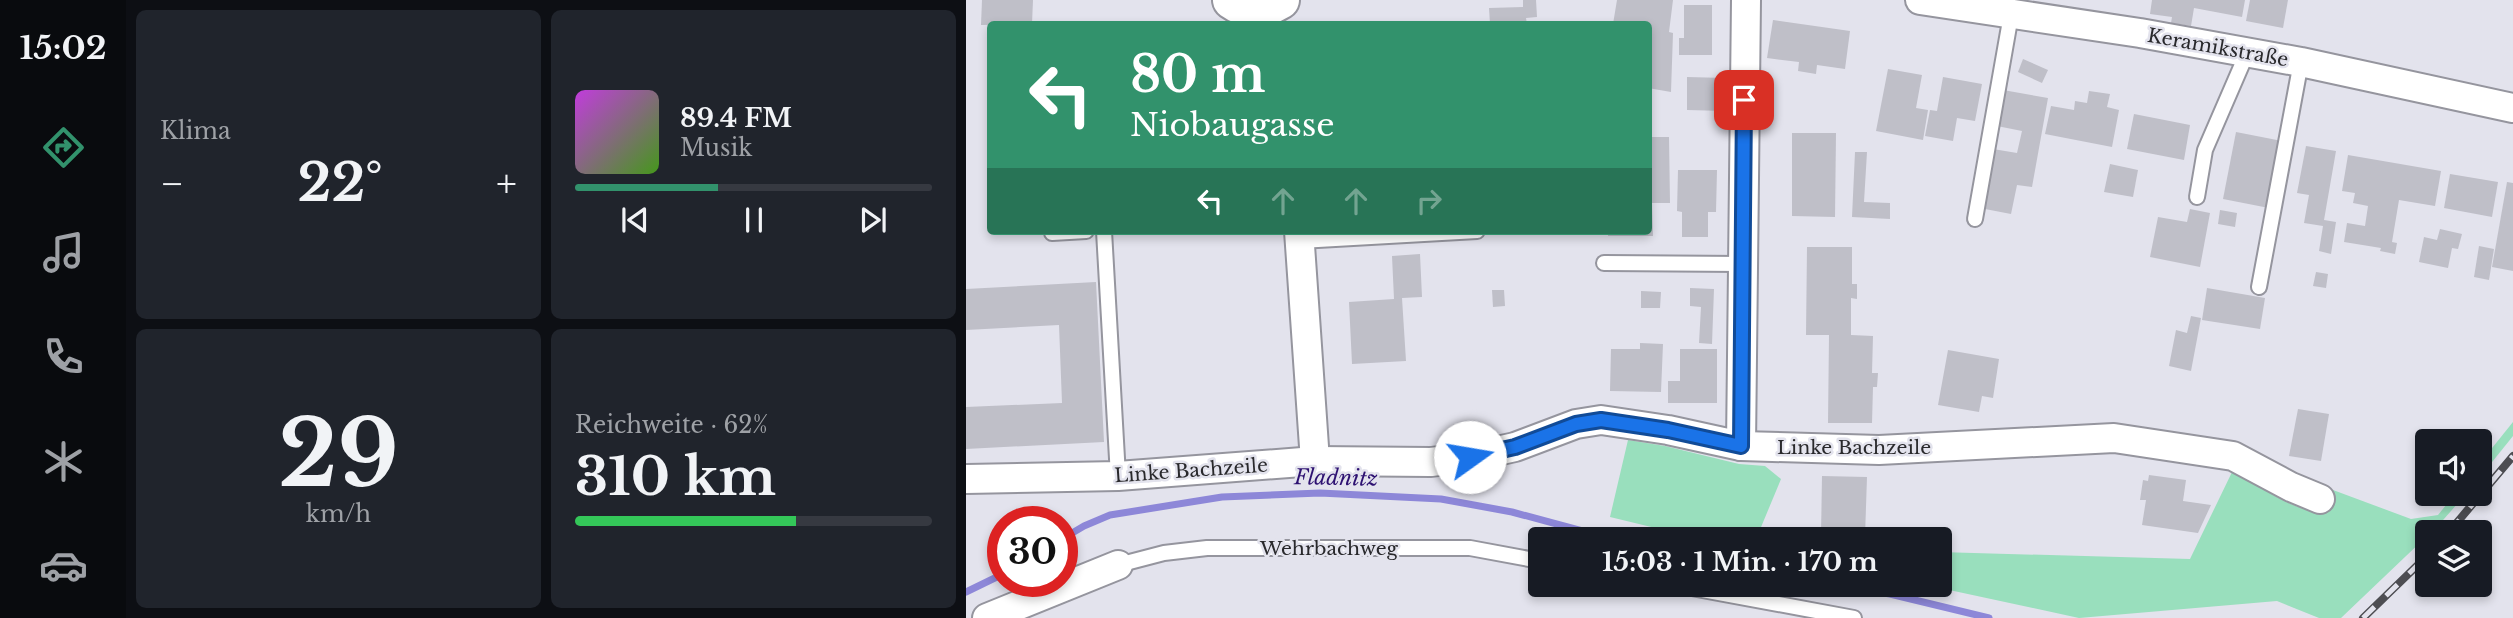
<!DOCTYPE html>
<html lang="de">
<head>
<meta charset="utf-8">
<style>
  body { margin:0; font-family:"Libre Baskerville",serif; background:#20242c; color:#f1f3f6; height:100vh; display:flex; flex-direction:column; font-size:26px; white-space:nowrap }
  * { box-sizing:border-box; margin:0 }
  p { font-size:23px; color:#9ea1a6 }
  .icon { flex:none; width:38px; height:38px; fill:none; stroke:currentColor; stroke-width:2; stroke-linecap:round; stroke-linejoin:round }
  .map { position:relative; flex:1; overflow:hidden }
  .side { display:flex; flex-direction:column; gap:10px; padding:10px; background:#0d0f14; width:840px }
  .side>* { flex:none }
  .hud { position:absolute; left:21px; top:21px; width:665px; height:214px; border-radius:7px; box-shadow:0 4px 10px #0003; background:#32926c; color:#fff; overflow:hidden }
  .buttons { position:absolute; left:1449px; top:429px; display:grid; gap:14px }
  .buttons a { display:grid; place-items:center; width:77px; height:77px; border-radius:7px; background:#171b24; box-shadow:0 4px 10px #0003; font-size:35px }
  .speed { position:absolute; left:21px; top:506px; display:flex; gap:14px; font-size:35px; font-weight:700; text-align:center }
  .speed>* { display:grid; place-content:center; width:91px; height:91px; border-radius:50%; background:#171b24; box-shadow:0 4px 10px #0003; line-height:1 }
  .speed .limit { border:10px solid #d22; background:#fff; color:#111 }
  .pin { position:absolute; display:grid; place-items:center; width:60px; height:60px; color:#fff; margin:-30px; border-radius:14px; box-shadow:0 4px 10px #0006 }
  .me { position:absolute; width:77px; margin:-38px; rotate:77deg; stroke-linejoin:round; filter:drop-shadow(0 0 5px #0008) }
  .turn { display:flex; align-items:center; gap:24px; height:147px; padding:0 28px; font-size:32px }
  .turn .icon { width:91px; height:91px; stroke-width:2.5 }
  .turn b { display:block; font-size:49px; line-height:60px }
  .lanes { display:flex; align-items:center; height:66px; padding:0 28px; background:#0003; justify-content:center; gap:35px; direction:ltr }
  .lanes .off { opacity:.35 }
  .big { font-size:52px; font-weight:700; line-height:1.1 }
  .side .card { flex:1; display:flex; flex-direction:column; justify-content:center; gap:10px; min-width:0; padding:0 24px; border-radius:10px; background:#20242c }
  .side .dial { align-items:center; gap:0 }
  .dial b { font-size:91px; line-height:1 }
  .song { display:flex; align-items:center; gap:21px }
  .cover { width:84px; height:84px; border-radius:10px; background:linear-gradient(135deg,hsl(290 70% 55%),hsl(100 70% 35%)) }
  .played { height:7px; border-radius:4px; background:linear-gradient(90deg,#32926c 40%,#363941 40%) }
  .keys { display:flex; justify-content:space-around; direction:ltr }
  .heat { display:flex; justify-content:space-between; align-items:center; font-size:38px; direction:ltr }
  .charge { height:10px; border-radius:5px; background:linear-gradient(90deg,#34c759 62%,#363941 0) }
  .side .tiles { flex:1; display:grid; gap:10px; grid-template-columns:repeat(2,1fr) }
  .trip { position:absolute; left:562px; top:527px; width:424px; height:70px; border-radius:7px; background:#171b24; box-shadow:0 4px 10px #0003; font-weight:700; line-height:70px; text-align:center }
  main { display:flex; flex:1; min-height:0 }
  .menu { display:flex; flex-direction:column; width:126px; justify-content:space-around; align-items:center; background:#090b0e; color:#9ea1a6 }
  .menu .icon { width:49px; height:49px }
  .menu .on { color:#32926c }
  .menu b { font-size:32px; color:#f1f3f6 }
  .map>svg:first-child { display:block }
  .green { fill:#99dfbd }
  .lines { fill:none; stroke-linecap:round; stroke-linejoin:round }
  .stream { stroke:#8d87d8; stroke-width:7 }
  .building { fill:#bfbfc8 }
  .lane-casing { stroke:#95959e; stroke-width:18 }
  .street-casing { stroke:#95959e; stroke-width:32 }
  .secondary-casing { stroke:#95959e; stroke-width:42 }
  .lane { stroke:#fff; stroke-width:14 }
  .street { stroke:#fff; stroke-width:28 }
  .secondary { stroke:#fff; stroke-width:38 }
  .rail-casing { stroke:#4d4d52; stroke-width:8 }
  .rail { stroke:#e3e3ed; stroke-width:5; stroke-dasharray:16; stroke-linecap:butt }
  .route-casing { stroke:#114b97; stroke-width:18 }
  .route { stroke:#1a73e8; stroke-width:12 }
  .labels { text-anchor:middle; stroke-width:5; stroke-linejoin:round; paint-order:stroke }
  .street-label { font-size:19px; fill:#29292c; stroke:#e3e3ed }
  .water-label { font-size:21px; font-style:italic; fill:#2d1171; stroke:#e3e3ed }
</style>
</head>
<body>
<main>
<nav class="menu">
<b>15:02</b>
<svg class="icon on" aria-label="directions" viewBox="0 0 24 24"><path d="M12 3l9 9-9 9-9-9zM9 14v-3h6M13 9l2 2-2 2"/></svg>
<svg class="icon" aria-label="music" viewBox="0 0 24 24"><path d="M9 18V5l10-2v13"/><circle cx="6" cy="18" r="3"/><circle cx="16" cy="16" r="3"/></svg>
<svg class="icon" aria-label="phone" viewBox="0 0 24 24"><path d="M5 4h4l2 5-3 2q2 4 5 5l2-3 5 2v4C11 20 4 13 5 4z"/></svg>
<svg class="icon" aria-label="climate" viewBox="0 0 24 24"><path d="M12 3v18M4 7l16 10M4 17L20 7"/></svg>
<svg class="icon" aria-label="car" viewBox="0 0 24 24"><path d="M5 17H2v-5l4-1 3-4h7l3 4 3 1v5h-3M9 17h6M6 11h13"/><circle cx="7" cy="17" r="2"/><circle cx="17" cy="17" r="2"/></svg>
</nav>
<section class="side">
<div class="tiles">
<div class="card"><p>Klima</p>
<div class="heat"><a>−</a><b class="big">22°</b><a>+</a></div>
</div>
<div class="card">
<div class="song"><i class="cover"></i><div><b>89.4 FM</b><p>Musik</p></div></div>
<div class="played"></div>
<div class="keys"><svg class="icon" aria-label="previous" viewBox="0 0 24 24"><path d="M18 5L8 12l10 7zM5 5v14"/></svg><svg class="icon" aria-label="pause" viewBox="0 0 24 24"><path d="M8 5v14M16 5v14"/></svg><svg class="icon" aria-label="next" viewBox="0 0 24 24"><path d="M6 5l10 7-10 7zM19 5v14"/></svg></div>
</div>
<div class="card dial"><b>29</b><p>km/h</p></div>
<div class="card"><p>Reichweite · 62%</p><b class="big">310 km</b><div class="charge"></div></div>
</div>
</section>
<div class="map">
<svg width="1547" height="618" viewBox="0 0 1547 618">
  <rect width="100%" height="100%" fill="#e3e3ed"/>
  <g class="green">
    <polygon points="1547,422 1547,436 1514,477 1514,463"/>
    <polygon points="662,440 699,446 773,464 799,466 815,479 793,532 818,539 735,539 644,517"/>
    <path d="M 1267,470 C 1293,485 1333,517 1363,511 L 1367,504 L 1367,490 L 1445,519 L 1472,515 L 1489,494 L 1500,494 L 1470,528 L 1466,532 L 1461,532 L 1461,536 L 1375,618 L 1353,618 L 1311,601 L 1113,618 L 960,585 L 973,584 L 973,552 L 1224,559 Z"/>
  </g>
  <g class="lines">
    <g class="stream">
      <polyline points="96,539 118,526 144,515 256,497 354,493 475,499 546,512 646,539"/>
      <polyline points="861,584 924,594 1023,618"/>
      <polyline points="0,592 37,574"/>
    </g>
  </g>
  <g class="building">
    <polygon points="16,0 67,0 66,24 15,25"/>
    <polygon points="557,0 570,0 571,17 560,18 561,24 524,24 523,8 557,7"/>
    <polygon points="651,0 707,0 703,32 707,33 705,92 682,88 682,24 647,24"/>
    <polygon points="1186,0 1279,0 1276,17 1228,8 1225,26 1205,23 1206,17 1184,14"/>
    <polygon points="1284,0 1322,0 1317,28 1280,21"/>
    <polygon points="718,5 746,5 746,55 713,55 713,38 718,38"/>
    <polygon points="807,20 884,31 879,69 851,65 850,74 832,71 833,62 801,58"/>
    <polygon points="1057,59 1082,70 1076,83 1052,72"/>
    <polygon points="922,69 956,75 950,108 962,110 957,140 910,131"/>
    <polygon points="721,77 760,78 759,111 721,110"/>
    <polygon points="977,77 1016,84 1009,121 991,118 987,141 959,136 964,110 971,111"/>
    <polygon points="1037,90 1082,98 1066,187 1051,185 1045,214 1019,209 1027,149 1051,153 1056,131 1031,126"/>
    <polygon points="1123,91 1144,94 1141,107 1153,110 1146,147 1079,134 1085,106 1108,110 1109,101 1121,103"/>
    <polygon points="1168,114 1224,125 1218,160 1161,149"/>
    <polygon points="1270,132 1316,141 1303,208 1257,199"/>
    <polygon points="826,133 870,133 869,217 826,216"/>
    <polygon points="682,137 703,137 704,203 686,203 687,236 642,236 642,231 682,231"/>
    <polygon points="1340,146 1370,151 1358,220 1370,222 1365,254 1353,251 1357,226 1338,223 1343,195 1331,193"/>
    <polygon points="889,152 901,152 898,202 924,203 924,219 886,217"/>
    <polygon points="1382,155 1475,171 1469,206 1433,200 1426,242 1431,243 1429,254 1414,251 1415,248 1378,242 1381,223 1399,226 1402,206 1387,203 1389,193 1376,191"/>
    <polygon points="1144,164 1172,170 1167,197 1138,192"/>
    <polygon points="712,170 751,170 750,212 742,212 742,237 716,237 716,212 711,211"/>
    <polygon points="1484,174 1532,182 1526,217 1478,208"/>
    <polygon points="1541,182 1547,183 1547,271 1526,267"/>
    <polygon points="1224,209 1244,213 1234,267 1184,257 1192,217 1221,222"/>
    <polygon points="1254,210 1271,213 1269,227 1252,224"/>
    <polygon points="1474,229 1496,234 1492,249 1486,248 1482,268 1453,262 1458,237 1471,240"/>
    <polygon points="1513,246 1528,249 1523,280 1508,277"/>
    <polygon points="841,247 886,247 886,284 891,284 891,299 885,298 885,335 907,336 906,373 912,373 911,387 907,387 906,423 862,423 863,335 840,335"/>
    <polygon points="454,254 456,297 436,298 440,361 386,364 383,302 428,299 426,256"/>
    <polygon points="1350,272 1362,274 1360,288 1347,286"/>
    <polygon points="130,282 138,442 0,449 0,407 96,403 93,325 0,330 0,289"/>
    <polygon points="724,288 748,289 746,344 733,343 735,307 724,306"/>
    <polygon points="1241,288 1299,298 1294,329 1236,320"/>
    <polygon points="526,290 538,290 539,306 527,307"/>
    <polygon points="675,291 695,292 694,308 675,308"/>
    <polygon points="1225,316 1235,318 1225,371 1203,366 1210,330 1221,333"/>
    <polygon points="674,343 697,344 695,392 644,391 645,349 674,349"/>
    <polygon points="714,349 751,349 751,403 702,403 702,381 714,381"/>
    <polygon points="982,350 1033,359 1027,398 1016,396 1013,412 972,405"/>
    <polygon points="1332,409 1363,414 1355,461 1323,456"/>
    <polygon points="1183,475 1220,480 1217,501 1245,505 1232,533 1176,525 1180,500 1174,500 1177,480 1182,481"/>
    <polygon points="856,476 901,477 899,537 855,536"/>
  </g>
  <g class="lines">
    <g class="lane-casing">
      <g id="lane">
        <polyline points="1231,197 1239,150 1281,53"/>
        <polyline points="1009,219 1045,15"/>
        <polyline points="138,231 152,476"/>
        <polyline points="86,233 120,231"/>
        <polyline points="334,241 511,231"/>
        <polyline points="638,263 776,264"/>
        <polyline points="1293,287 1335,62"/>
        <polyline points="152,565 198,553 241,548 504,548 574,561"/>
        <polyline points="704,584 888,618"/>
      </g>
    </g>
    <g class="street-casing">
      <g id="street">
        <polyline points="954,0 1174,33 1335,62 1547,108"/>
        <polyline points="333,231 349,461"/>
        <polyline points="775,446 780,0"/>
        <polyline points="0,479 152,476 349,461 465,462 504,457 549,447 610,424 635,420 702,430 775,446 913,450 1148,438 1267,456 1325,487 1354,499"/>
        <polyline points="21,618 152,565"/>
      </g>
    </g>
    <g class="secondary-casing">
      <path id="secondary" d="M 266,0 C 281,11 298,10 314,0"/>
    </g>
    <use href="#lane" class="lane"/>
    <use href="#street" class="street"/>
    <use href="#secondary" class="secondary"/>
    <g class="rail-casing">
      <g id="rail">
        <polyline points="1483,532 1547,456"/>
        <polyline points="1397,618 1461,556"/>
      </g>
    </g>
    <use href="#rail" class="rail"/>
  </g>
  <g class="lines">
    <g class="route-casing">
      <polyline id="route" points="504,457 549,447 610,424 635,420 702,430 775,446 778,100"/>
    </g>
    <use href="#route" class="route"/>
  </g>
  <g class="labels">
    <g class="street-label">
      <text transform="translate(1252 47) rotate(10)" y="7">Keramikstraße</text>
      <text x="888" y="454">Linke Bachzeile</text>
      <text transform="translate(225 470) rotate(-4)" y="7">Linke Bachzeile</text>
      <text x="363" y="555">Wehrbachweg</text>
    </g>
    <g class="water-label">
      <text transform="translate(370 478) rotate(1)" y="7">Fladnitz</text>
    </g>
  </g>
</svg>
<div class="buttons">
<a><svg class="icon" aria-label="sound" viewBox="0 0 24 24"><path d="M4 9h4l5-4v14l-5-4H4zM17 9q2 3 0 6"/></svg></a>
<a><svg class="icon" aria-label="layers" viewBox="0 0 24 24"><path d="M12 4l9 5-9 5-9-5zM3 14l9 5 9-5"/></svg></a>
</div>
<div class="speed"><div class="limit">30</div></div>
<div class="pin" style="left:778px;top:100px;background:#d93025"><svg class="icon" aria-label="arrive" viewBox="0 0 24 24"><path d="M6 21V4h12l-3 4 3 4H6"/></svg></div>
<svg class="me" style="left:504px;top:457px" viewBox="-20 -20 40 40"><circle r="19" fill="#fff"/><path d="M0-13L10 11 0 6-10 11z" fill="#1a73e8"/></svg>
<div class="trip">15:03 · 1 Min. · 170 m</div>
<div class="hud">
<div class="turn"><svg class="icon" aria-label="left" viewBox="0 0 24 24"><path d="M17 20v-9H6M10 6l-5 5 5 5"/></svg><div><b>80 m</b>Niobaugasse</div></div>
<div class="lanes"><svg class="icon" aria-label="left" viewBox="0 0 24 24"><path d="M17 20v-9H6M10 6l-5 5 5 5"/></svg><svg class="icon off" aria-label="ahead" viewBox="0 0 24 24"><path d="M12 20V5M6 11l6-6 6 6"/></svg><svg class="icon off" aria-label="ahead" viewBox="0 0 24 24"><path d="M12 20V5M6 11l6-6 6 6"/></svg><svg class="icon off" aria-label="right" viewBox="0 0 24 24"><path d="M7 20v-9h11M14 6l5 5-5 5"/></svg></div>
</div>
</div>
</main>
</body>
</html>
